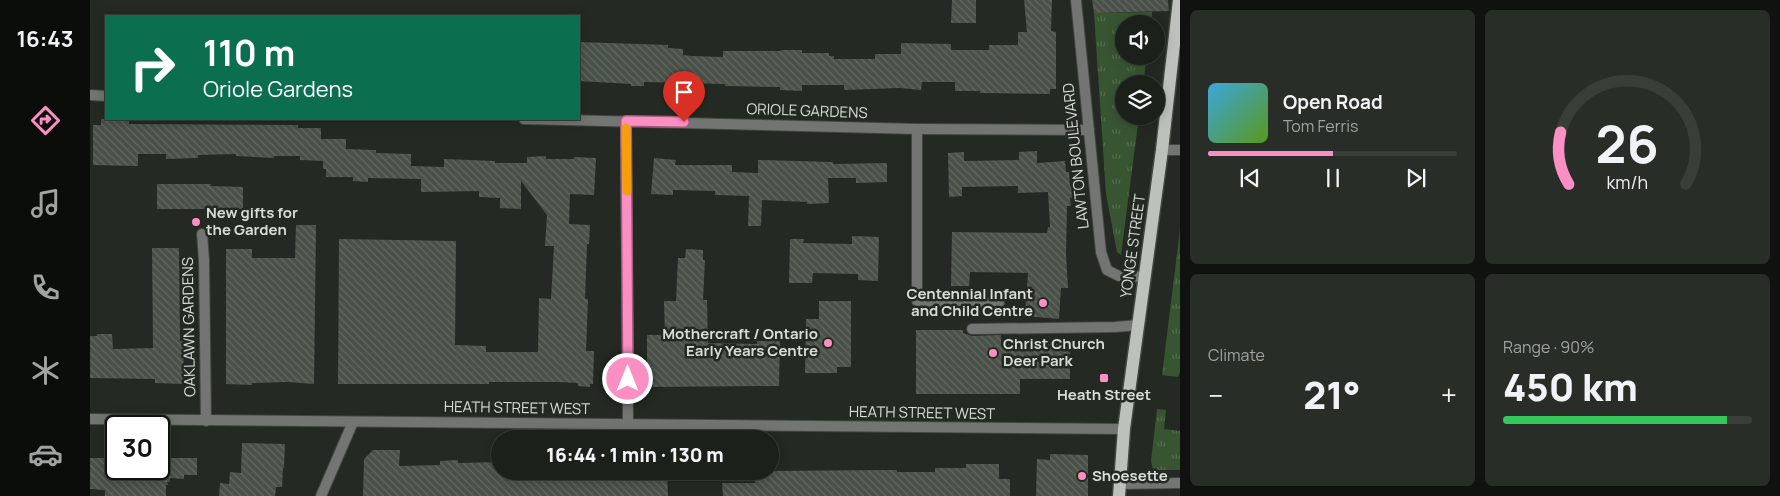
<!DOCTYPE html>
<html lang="en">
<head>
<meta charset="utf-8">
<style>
  body { margin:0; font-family:Manrope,sans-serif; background:#282d27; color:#f1f3f6; height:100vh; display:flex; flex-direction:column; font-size:19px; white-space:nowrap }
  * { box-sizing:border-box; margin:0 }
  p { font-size:16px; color:#a0a3a2 }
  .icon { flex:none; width:28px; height:28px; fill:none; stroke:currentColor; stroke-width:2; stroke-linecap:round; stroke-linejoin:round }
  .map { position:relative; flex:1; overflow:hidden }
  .panel { display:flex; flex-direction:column; gap:10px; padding:10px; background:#0f120e; width:600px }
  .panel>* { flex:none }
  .banner { position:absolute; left:15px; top:15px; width:475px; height:105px; border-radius:0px; box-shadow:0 2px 12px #0003,0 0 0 1px #393e39; background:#0b6e4f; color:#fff; overflow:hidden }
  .fabs { position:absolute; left:1025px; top:15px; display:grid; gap:10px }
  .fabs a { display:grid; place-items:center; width:50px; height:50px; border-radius:50%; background:#1b201a; box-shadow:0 2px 12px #0003,0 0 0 1px #393e39; font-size:25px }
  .speed { position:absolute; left:15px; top:415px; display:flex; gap:10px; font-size:25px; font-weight:700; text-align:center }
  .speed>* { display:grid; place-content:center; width:65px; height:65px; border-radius:50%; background:#1b201a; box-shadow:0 2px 12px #0003,0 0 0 1px #393e39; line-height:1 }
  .speed .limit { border:2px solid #111; border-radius:8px; background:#fff; color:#111 }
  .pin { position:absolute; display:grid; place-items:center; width:42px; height:42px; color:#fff; margin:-51px -21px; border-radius:50% 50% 50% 0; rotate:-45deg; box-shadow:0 0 5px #0007 }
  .pin .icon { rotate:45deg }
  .me { position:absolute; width:55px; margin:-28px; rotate:0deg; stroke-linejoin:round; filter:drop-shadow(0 0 4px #0008) }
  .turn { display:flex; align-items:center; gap:18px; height:105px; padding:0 15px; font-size:22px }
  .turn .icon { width:65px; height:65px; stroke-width:2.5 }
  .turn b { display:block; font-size:35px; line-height:42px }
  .big { font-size:38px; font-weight:800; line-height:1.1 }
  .panel .card { flex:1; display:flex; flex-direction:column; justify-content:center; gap:8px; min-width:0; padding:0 18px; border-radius:8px; background:#282d27 }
  .panel .dial { align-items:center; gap:0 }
  .dial svg { height:130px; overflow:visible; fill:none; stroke:#393e39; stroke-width:7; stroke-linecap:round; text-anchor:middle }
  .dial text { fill:#f1f3f6; stroke:none }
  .song { display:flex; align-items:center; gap:15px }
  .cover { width:60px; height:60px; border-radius:8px; background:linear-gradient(135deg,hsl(200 70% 55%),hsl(90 70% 35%)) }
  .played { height:5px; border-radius:2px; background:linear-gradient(90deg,#fb8fc4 50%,#393e39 50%) }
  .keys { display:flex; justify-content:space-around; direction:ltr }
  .heat { display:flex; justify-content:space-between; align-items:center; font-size:28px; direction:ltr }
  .charge { height:8px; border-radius:4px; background:linear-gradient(90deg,#34c759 90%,#393e39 0) }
  .panel .tiles { flex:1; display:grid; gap:10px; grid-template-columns:repeat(2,1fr) }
  .trip { position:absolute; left:401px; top:430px; width:288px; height:50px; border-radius:25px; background:#1b201a; box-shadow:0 2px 12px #0003,0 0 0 1px #393e39; font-weight:800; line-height:50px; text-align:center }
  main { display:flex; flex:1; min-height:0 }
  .tabs { display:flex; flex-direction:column; width:90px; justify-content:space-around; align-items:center; background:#0b0d0a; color:#a0a3a2 }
  .tabs .icon { width:35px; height:35px }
  .tabs .current { color:#fb8fc4 }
  .tabs b { font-size:22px; color:#f1f3f6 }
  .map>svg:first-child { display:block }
  .grass { fill:url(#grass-tufts) }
  .building { fill:url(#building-back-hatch) }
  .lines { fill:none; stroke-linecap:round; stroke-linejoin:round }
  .lane-casing { stroke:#414740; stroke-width:12 }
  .street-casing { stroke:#414740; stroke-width:12 }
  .primary-casing { stroke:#414740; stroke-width:15 }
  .lane { stroke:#727571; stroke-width:10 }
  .street { stroke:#727571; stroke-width:10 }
  .primary { stroke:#bcc2bb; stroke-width:12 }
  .route-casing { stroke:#a35d7f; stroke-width:12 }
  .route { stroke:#fb8fc4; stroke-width:9 }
  .slow { stroke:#f59e0b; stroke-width:9 }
  .poi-dot { fill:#fb8fc4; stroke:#242a23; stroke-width:2 }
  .labels { text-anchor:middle; stroke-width:5; stroke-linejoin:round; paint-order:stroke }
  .street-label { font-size:15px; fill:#d9ddd8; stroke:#242a23 }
  .poi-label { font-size:15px; font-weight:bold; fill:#d9ddd8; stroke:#242a23; text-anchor:start }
</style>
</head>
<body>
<main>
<nav class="tabs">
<b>16:43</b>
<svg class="icon current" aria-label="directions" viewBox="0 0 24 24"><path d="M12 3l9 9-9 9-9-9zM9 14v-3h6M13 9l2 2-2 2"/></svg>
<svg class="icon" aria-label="music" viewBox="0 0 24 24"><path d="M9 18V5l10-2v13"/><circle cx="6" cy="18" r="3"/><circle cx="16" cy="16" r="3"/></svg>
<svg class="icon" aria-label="phone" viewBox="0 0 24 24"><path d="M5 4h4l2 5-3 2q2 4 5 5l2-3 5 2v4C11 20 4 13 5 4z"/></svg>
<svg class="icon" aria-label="climate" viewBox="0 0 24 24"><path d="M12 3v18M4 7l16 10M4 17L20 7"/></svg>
<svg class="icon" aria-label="car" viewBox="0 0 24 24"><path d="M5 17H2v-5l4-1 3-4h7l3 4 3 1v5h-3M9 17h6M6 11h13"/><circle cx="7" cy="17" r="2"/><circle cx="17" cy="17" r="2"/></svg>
</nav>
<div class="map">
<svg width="1090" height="496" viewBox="0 0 1090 496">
  <defs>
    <pattern id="grass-tufts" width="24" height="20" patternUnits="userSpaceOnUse" patternTransform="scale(1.25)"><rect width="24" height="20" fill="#385532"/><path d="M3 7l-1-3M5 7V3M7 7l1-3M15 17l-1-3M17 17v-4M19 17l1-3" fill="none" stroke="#546d4f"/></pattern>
    <pattern id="building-back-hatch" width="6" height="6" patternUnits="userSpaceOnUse" patternTransform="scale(1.25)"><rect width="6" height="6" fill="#4a5149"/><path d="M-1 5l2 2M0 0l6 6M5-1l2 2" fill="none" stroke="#646a62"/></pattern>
  </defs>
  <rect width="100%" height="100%" fill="#242a23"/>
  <g class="grass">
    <polygon points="1062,12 1061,24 1034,24 1034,56 1057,56 1053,84 1034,84 1034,116 1049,116 1031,255 1027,252 1016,194 1004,13"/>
    <polygon points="1090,230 1090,372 1088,377 1072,375"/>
    <polygon points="1067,409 1076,410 1074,429 1090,431 1090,470 1066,470 1063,469 1061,461"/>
  </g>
  <g class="building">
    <polygon points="862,0 886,0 886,23 861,23"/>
    <polygon points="934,0 962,0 961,31 966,32 966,89 960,89 960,94 890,93 890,91 865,91 865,82 832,82 831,90 810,88 754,90 754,85 712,85 712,91 690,90 690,87 635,86 635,84 554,82 554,86 541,86 541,84 489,81 489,42 578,45 578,48 593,49 593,55 602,56 633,57 633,51 691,51 691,50 712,50 712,53 739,53 739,56 744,56 744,59 785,59 785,54 811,54 811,43 861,44 861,50 899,50 899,45 928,45 928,32 937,32"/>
    <polygon points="1002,0 1078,0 1079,11 1004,13"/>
    <polygon points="11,119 39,120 39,124 208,125 208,128 231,128 231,139 256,139 256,149 286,150 286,153 321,154 321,166 354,167 354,159 405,161 405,163 437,163 437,157 456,156 456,159 484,159 484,157 506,158 504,195 480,194 479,224 500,225 499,244 497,244 495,299 498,299 496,351 504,351 503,384 500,384 500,387 488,386 488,383 469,382 399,382 399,384 248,384 249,239 366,241 365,345 396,346 396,352 448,352 449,298 461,299 464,246 455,246 457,215 431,181 431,209 410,208 410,198 389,197 389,191 331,192 331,179 278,178 278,182 263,181 263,177 236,177 236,169 233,169 233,161 210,160 210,156 184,156 184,158 146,156 146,154 108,155 108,158 76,159 76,154 48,154 48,166 3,165 3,125 11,125"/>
    <polygon points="947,151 947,163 975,161 976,172 979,172 980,186 982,186 983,198 980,198 981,206 977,206 976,255 978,288 971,288 969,319 935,316 938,273 880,272 879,286 861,286 862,232 957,233 958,227 960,227 958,192 928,193 928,186 872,187 872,196 859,197 858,153 874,152 874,161 929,160 929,152"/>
    <polygon points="564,158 586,160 585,165 642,165 642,172 668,173 668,160 743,162 743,164 797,163 797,182 766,183 766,178 738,178 739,203 717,204 717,202 672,200 671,226 658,226 659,196 625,195 625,191 583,190 583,195 561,194"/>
    <polygon points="67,184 121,184 120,186 153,187 153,209 145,209 144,211 118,211 118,209 67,209"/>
    <polygon points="206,225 226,225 224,384 198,382 162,383 162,385 136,384 136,249 162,249 162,258 205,258"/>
    <polygon points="762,236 789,237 788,281 768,280 768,274 723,273 722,283 699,283 700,239 714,239 713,243 762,244"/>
    <polygon points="62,248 89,248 90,341 94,341 93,384 65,383 65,379 0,378 0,336 7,336 7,334 22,334 23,349 63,348"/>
    <polygon points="596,249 613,250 613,260 615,260 613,300 617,300 618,343 667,344 667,341 676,341 676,333 690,333 689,386 557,387 557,335 575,335 574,301 586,301 588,258 595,258"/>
    <polygon points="729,301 761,301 761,367 747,367 747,373 715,373 716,319 729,319"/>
    <polygon points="826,330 873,330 873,333 882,336 911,335 911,344 980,344 980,379 930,379 930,394 826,394"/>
    <polygon points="152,443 195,444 194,468 193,468 192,487 186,487 185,496 129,496 130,483 139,484 140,472 151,473"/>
    <polygon points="283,450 310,450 309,466 350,465 350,461 368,460 368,463 410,462 410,471 498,471 498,476 549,476 551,475 551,471 577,471 578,496 273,496 274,459"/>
    <polygon points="960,454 998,455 998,496 946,496 947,459 960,460"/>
    <polygon points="0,458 26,458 26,469 69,469 69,458 107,458 107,475 94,475 94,479 80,478 80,482 77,482 78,485 76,485 76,496 15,496 15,490 0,489"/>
    <polygon points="876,464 909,464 909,479 920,479 920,496 633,496 632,483 665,483 665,471 807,470 807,472 845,472 845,468 876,468"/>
  </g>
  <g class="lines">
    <g class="lane-casing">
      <g id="lane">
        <polyline points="827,261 827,301 909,303"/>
        <polyline points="882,329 1025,327 1049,325"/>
      </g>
    </g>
    <g class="street-casing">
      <g id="street">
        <polyline points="986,0 1011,252 1017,270 1029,276 1055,277"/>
        <polyline points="0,95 16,96"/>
        <polyline points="434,119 827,129 999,130"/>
        <polyline points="536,121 538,424"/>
        <polyline points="1072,150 1090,150"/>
        <polyline points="112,234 114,260 116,421"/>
        <polyline points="827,261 827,129"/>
        <polyline points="0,419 1034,429"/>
        <polyline points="1029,484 1090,483"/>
        <polyline points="231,496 263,422"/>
      </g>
    </g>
    <g class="primary-casing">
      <polyline id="primary" points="1029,496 1034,429 1072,150 1089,0"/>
    </g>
    <use href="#lane" class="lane"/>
    <use href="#street" class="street"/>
    <use href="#primary" class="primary"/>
  </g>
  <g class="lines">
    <g class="route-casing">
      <polyline id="route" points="538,379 536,121 594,122"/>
    </g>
    <use href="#route" class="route"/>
    <polyline class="slow" points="536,128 537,191"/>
  </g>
  <g class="poi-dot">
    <circle cx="106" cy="222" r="5"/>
    <circle cx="953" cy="303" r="5"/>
    <circle cx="738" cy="343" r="5"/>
    <circle cx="903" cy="353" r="5"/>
    <rect x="1009" y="373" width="10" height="10" rx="2.5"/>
    <circle cx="992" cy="476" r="5"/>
  </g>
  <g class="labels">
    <g class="street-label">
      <text transform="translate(717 111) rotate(2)" y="5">ORIOLE GARDENS</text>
      <text transform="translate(986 156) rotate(-96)" y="5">LAWTON BOULEVARD</text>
      <text transform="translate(1043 246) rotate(-82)" y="5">YONGE STREET</text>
      <text transform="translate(99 327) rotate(-91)" y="5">OAKLAWN GARDENS</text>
      <text transform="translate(427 408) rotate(1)" y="5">HEATH STREET WEST</text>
      <text transform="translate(832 413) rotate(1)" y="5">HEATH STREET WEST</text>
    </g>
    <g class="poi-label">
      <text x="116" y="218">New gifts for<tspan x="116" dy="17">the Garden</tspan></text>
      <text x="943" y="299" text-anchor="end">Centennial Infant<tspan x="943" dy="17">and Child Centre</tspan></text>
      <text x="728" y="339" text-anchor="end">Mothercraft / Ontario<tspan x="728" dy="17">Early Years Centre</tspan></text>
      <text x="913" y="349">Christ Church<tspan x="913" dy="17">Deer Park</tspan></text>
      <text x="1014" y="400" text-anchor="middle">Heath Street</text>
      <text x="1002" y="481">Shoesette</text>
    </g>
  </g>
</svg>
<div class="fabs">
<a><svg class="icon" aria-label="sound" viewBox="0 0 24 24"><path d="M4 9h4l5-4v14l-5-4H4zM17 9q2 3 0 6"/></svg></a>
<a><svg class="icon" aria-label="layers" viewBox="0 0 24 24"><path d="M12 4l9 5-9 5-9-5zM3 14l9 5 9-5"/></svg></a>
</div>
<div class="speed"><div class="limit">30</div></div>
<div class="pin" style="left:594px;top:122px;background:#d93025"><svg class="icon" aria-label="arrive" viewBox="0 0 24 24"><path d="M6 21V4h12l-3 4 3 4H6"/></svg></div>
<svg class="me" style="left:538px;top:379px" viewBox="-20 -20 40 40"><circle r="17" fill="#fb8fc4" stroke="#fff" stroke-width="3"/><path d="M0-11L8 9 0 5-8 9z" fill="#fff"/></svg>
<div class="trip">16:44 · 1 min · 130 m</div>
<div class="banner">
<div class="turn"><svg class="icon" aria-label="right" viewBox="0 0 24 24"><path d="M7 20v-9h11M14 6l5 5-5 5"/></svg><div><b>110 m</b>Oriole Gardens</div></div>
</div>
</div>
<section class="panel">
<div class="tiles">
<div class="card">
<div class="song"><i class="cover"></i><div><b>Open Road</b><p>Tom Ferris</p></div></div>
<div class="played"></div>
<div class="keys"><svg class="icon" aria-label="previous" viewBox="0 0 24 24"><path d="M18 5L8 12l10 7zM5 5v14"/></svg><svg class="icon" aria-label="pause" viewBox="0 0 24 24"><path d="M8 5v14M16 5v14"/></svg><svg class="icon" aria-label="next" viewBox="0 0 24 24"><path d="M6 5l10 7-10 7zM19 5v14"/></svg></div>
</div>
<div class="card dial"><svg viewBox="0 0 100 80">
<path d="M14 69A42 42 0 1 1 86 69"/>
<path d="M14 69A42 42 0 0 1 9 37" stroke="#fb8fc4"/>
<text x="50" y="56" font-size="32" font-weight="700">26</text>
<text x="50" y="72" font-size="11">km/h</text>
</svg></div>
<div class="card"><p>Climate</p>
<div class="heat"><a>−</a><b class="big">21°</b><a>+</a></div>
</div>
<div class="card"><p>Range · 90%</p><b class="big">450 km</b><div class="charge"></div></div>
</div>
</section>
</main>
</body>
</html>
